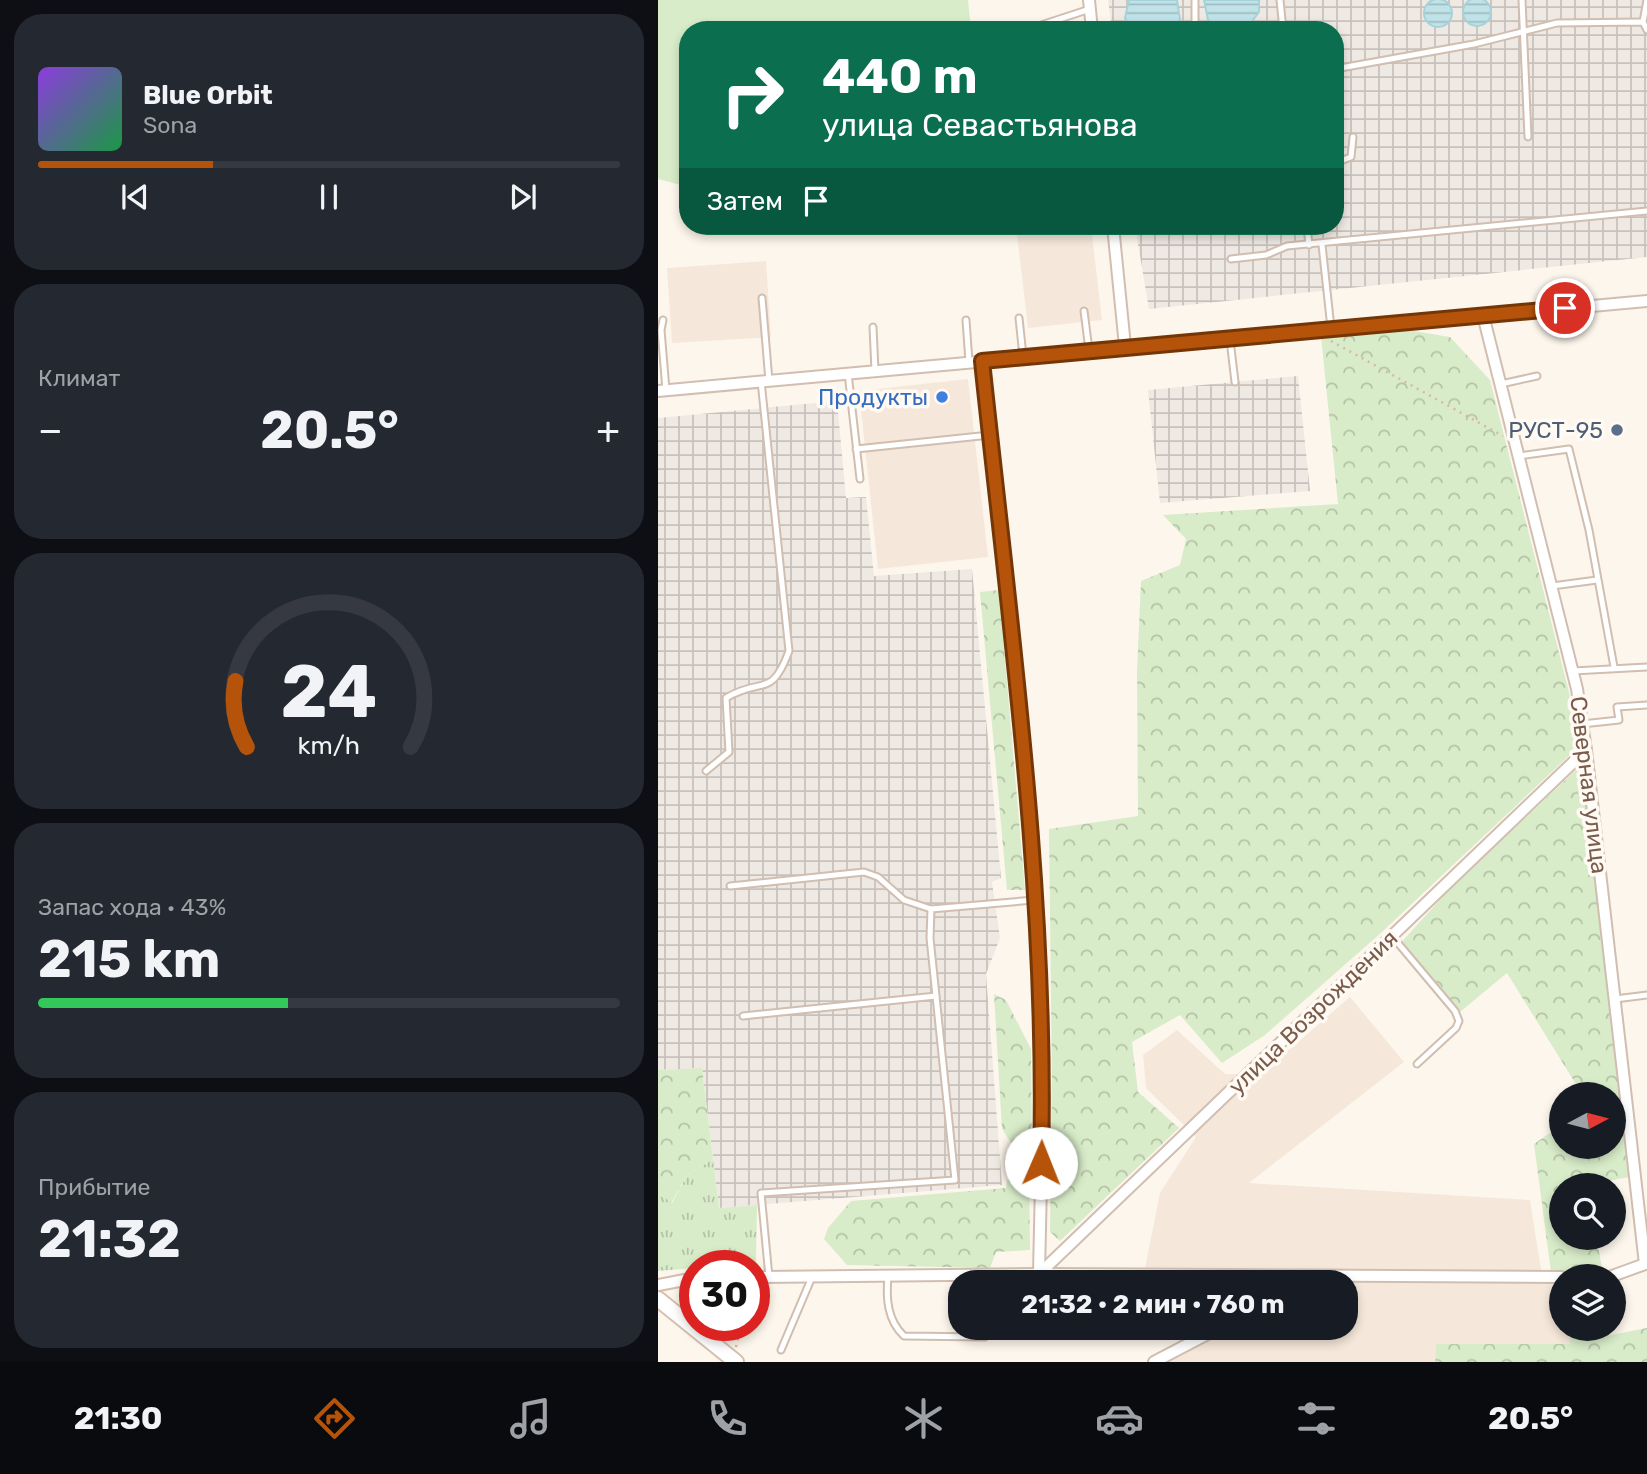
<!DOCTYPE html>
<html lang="ru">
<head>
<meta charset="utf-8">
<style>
  body { margin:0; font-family:Rubik,sans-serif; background:#242831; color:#f1f3f6; height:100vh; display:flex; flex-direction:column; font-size:26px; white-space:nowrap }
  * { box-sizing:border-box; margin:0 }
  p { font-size:23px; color:#9ea1a6 }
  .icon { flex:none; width:38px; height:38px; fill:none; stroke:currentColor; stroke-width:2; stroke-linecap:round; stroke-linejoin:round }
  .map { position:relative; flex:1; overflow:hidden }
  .sheet { display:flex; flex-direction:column; gap:14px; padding:14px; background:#0d0f14; width:658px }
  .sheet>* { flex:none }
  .banner { position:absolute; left:21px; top:21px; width:665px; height:214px; border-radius:28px; box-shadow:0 4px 10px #0003; background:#0b6e4f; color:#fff; overflow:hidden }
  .needle { width:46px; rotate:83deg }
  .controls { position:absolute; left:891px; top:1082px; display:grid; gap:14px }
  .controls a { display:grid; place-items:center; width:77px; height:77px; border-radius:50%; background:#171b24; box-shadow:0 4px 10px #0003; font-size:35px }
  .speed { position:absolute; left:21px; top:1250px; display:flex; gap:14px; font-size:35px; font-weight:700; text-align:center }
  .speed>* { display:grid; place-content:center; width:91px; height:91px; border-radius:50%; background:#171b24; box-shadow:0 4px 10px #0003; line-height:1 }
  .speed .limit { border:10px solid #d22; background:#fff; color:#111 }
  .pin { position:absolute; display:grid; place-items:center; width:60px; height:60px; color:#fff; margin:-30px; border:4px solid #fff; border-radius:50%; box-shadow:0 2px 7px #0007 }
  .me { position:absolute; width:77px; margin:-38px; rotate:1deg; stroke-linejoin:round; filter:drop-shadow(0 0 5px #0008) }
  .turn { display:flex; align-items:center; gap:24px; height:147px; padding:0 28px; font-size:32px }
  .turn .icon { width:91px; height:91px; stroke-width:2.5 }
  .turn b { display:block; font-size:49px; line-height:60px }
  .then { display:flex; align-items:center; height:66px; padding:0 28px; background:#0003; gap:14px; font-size:26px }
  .big { font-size:52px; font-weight:700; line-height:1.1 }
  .sheet .card { flex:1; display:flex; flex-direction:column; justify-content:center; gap:10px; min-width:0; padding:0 24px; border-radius:28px; background:#242831 }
  .sheet .dial { align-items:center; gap:0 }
  .dial svg { height:182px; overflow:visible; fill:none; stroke:#363941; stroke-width:7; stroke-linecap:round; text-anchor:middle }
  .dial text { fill:#f1f3f6; stroke:none }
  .song { display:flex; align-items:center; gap:21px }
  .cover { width:84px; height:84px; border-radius:10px; background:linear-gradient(135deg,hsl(270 70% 55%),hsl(140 70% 35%)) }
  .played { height:7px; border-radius:4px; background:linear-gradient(90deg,#b45309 30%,#363941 30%) }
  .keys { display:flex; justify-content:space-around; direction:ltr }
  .heat { display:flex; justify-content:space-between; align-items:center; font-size:38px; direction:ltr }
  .charge { height:10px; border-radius:5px; background:linear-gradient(90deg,#34c759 43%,#363941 0) }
  .trip { position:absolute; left:290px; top:1270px; width:410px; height:70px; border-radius:28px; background:#171b24; box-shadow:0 4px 10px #0003; font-weight:700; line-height:70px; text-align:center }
  .tabs { display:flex; height:112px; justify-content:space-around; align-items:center; background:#090b0e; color:#9ea1a6 }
  .tabs .icon { width:49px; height:49px }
  .tabs .selected { color:#b45309 }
  .tabs b { font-size:32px; color:#f1f3f6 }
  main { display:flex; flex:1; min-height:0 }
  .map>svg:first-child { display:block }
  .residential { fill:#f5e8da }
  .industrial { fill:url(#industrial-grid) }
  .grass { fill:url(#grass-tufts) }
  .forest { fill:url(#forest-crowns) }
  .green { fill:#d8ecc9 }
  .water { fill:url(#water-rules); stroke:#a5d3da; stroke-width:2 }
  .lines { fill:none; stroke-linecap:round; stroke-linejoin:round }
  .lane-casing { stroke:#d1beb0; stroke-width:9 }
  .street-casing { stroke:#d1beb0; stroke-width:14 }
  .secondary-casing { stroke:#d6c0b0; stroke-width:18 }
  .path { stroke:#d9b8a5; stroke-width:2.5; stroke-dasharray:2 5; stroke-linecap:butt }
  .lane { stroke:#fff; stroke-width:5 }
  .street { stroke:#fff; stroke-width:10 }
  .secondary { stroke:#fff; stroke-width:14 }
  .route-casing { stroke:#753606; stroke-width:18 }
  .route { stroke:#b45309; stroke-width:12 }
  .shop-dot { fill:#3f7fe0; stroke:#fffaf3; stroke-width:2.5 }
  .service-dot { fill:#5c6f8a; stroke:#fffaf3; stroke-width:2.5 }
  .labels { text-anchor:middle; stroke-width:7; stroke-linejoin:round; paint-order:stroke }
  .shop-label { font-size:23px; fill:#366cbe; stroke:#fffaf3; text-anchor:end }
  .service-label { font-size:23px; fill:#4e5e75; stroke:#fffaf3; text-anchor:end }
  .street-label { font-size:23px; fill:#7a5c4d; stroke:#fffaf3 }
</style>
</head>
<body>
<main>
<section class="sheet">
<div class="card">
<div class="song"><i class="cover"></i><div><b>Blue Orbit</b><p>Sona</p></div></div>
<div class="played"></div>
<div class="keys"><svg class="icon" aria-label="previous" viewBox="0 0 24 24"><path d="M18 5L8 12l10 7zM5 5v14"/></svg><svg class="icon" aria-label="pause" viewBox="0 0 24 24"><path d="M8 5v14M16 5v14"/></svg><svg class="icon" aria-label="next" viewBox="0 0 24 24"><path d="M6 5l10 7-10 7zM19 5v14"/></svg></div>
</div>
<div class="card"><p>Климат</p>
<div class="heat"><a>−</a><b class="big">20.5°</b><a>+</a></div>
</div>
<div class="card dial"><svg viewBox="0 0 100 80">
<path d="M14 69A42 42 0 1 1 86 69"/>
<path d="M14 69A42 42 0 0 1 9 40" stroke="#b45309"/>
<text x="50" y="56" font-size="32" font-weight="700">24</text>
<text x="50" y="72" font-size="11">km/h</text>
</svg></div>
<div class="card"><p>Запас хода · 43%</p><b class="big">215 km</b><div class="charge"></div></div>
<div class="card"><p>Прибытие</p><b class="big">21:32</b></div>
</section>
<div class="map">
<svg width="989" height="1362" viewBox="0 0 989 1362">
  <defs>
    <pattern id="industrial-grid" width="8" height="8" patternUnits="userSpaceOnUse" patternTransform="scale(1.75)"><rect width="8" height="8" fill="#efe9e4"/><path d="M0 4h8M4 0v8" fill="none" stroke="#c7c0bb"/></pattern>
    <pattern id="grass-tufts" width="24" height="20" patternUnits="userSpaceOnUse" patternTransform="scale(1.75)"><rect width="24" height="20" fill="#d8ecc9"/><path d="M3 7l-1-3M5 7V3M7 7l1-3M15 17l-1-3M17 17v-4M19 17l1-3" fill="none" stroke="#b4c2a5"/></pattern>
    <pattern id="forest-crowns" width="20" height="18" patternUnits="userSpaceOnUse" patternTransform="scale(1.75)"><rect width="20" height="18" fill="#d8ecc9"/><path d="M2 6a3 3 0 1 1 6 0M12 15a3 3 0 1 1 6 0" fill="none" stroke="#b4c2a5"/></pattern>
    <pattern id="water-rules" width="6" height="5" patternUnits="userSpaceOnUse" patternTransform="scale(1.75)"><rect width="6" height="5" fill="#bfe3e8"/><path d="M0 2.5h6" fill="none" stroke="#a0bbbe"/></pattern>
  </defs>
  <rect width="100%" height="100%" fill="#fdf6ec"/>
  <g class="residential">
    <polygon points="433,226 444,320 370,328 359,234"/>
    <polygon points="108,261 113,337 14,343 9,268"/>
    <polygon points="310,379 330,557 220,569 201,391"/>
    <polygon points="692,997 746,1062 591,1183 872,1200 883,1270 903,1283 903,1328 912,1328 912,1344 778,1344 777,1362 507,1362 577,1328 688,1328 688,1283 653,1283 637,1268 487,1268 502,1193 538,1137 488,1088 485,1055 519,1030 567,1074 602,1075"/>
  </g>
  <g class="industrial">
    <polygon points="450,0 989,0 989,257 491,309 477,226 677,226 677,30 454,30"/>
    <polygon points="640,376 652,491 502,503 490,390"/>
    <polygon points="179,401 188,498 208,497 216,576 314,569 343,878 334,882 342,938 328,974 344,1185 61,1208 44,1068 0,1070 0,418"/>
  </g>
  <polygon class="grass" points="55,1159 61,1208 99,1205 98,1264 37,1265 37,1268 0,1271 0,1191 14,1203 29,1175"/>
  <g class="forest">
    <polygon points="744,329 792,337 832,380 911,692 918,749 724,932 607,1035 564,1063 522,1015 474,1042 480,1092 521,1128 402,1241 392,1232 394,1080 391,829 480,816 479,671 483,581 522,565 528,539 505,515 680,504 663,336"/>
    <polygon points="341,590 367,890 349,890 322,592"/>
    <polygon points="919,769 924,773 928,806 972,1177 927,1185 903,1185 903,1237 938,1237 945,1272 893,1272 876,1144 903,1125 903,1146 956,1146 956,1094 924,1094 849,973 802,1012 739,947 789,892"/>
    <polygon points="336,994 348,1000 373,1049 374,1160 363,1158 344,1129"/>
    <polygon points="44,1068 55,1159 29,1175 13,1203 0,1191 0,1070"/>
    <polygon points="371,1177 372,1250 338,1252 332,1268 189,1265 166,1239 170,1228 193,1201 348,1188 349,1180"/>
    <polygon points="912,1328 948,1328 948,1336 989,1328 989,1362 777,1362 778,1344 912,1344"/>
  </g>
  <polygon class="green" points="0,0 310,0 313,30 30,30 30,187 0,179"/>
  <g class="water">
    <circle cx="819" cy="12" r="14"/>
    <circle cx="780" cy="13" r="14"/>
    <polygon points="471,0 519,0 522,20 518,30 473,30 467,18"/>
    <polygon points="546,0 601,0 601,12 588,29 562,30 550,20"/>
  </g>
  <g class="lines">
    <g class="lane-casing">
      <g id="lane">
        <polyline points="622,0 625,30"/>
        <polyline points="864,0 870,137"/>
        <polyline points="537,22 537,0"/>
        <polyline points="985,22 989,0"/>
        <polyline points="368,30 432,9"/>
        <polyline points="677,69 816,44 899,23 985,22 989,30"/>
        <polyline points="677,163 693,157 695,137"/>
        <polyline points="649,226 651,245"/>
        <polyline points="664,245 673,328"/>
        <polyline points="573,259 608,255 629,246 989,211"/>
        <polyline points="104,298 111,381"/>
        <polyline points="426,311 431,350"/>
        <polyline points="361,318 365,356"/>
        <polyline points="5,320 3,330 8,390"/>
        <polyline points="308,320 311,362"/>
        <polyline points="215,327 217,371"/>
        <polyline points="572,340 577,382"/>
        <polyline points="190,373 202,479"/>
        <polyline points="843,384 879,376"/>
        <polyline points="198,449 332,435"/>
        <polyline points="861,456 911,449 931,530 956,667"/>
        <polyline points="894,586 939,580"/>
        <polyline points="915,671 989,667"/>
        <polyline points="924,724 961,720 959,707 989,705"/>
        <path d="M 48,771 L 71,752 L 68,698 C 104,676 113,700 131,651 L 103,381"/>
        <polyline points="72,886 206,872 220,877 246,900 273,909"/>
        <polyline points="734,936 797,1011 801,1021 798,1028 759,1064"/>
        <polyline points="957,999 989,995"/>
        <polyline points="85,1016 278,996"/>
        <path d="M 230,1276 C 228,1298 229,1320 246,1336 L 327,1337"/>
        <polyline points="111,1277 103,1193 297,1180 272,938 273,909 376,900"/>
        <polyline points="79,1328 81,1325"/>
        <polyline points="394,1328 410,1331 501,1330"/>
        <polyline points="123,1350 154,1277"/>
      </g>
    </g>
    <g class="street-casing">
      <g id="street">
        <polyline points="431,0 434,30"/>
        <polyline points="455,226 467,346"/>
        <polyline points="825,315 919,689 928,750 987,1264 954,1276"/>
        <path d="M 324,361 C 346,569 374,778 383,988 C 386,1083 383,1178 381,1274"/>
        <polyline points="0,391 989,301"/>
        <polyline points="381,1274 928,750"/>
        <polyline points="96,1277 381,1274 903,1277"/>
        <polyline points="0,1285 37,1278"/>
        <polyline points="496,1362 561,1328"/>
      </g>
    </g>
    <g class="secondary-casing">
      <polyline id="secondary" points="0,1299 78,1362"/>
    </g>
    <g class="path">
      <polyline points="673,341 845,436"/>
      <polyline points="78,1347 81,1334"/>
    </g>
    <use href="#lane" class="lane"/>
    <use href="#street" class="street"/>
    <use href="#secondary" class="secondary"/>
  </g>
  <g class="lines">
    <g class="route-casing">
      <path id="route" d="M 383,1163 C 390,895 352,627 324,361 L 907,308"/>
    </g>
    <use href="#route" class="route"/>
  </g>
  <circle class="shop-dot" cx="284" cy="397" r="7"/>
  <circle class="service-dot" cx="959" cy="430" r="7"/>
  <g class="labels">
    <g class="shop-label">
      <text x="270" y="405">Продукты</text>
    </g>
    <g class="service-label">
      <text x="945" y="438">РУСТ-95</text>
    </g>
    <g class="street-label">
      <text transform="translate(931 785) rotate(83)" y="8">Северная улица</text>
      <text transform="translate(655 1012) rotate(-44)" y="8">улица Возрождения</text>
    </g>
  </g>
</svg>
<div class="controls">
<a><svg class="needle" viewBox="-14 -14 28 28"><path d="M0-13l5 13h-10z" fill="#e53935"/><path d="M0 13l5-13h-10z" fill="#9ea1a6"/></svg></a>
<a><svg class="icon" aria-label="search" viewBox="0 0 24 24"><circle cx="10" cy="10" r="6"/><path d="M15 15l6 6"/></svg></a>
<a><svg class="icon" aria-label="layers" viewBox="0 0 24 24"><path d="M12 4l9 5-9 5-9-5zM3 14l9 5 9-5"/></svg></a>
</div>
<div class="speed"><div class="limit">30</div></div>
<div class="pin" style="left:907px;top:308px;background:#d93025"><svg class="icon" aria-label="arrive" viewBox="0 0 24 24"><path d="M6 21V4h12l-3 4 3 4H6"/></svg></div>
<svg class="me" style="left:383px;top:1163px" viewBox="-20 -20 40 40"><circle r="19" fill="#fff"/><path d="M0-13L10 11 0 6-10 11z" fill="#b45309"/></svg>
<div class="trip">21:32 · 2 мин · 760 m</div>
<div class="banner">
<div class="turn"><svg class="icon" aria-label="right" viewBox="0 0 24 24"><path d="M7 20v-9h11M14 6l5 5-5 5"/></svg><div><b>440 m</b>улица Севастьянова</div></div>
<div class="then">Затем<svg class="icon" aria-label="arrive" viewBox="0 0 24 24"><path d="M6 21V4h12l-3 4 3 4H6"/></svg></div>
</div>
</div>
</main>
<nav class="tabs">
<b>21:30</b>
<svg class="icon selected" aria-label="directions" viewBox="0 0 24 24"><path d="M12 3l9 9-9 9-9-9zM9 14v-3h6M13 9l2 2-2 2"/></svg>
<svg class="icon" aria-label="music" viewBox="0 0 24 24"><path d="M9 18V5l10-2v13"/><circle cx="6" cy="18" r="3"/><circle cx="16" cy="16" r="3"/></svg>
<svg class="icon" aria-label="phone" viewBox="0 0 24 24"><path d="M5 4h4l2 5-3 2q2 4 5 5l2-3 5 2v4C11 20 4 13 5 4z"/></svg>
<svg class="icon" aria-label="climate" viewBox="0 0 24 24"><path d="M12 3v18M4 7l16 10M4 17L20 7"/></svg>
<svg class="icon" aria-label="car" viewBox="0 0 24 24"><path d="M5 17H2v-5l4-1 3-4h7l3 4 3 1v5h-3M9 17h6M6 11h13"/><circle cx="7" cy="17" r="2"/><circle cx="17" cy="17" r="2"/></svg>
<svg class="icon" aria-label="filters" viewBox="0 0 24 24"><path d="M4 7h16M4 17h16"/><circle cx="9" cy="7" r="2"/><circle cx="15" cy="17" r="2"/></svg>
<b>20.5°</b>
</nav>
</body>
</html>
